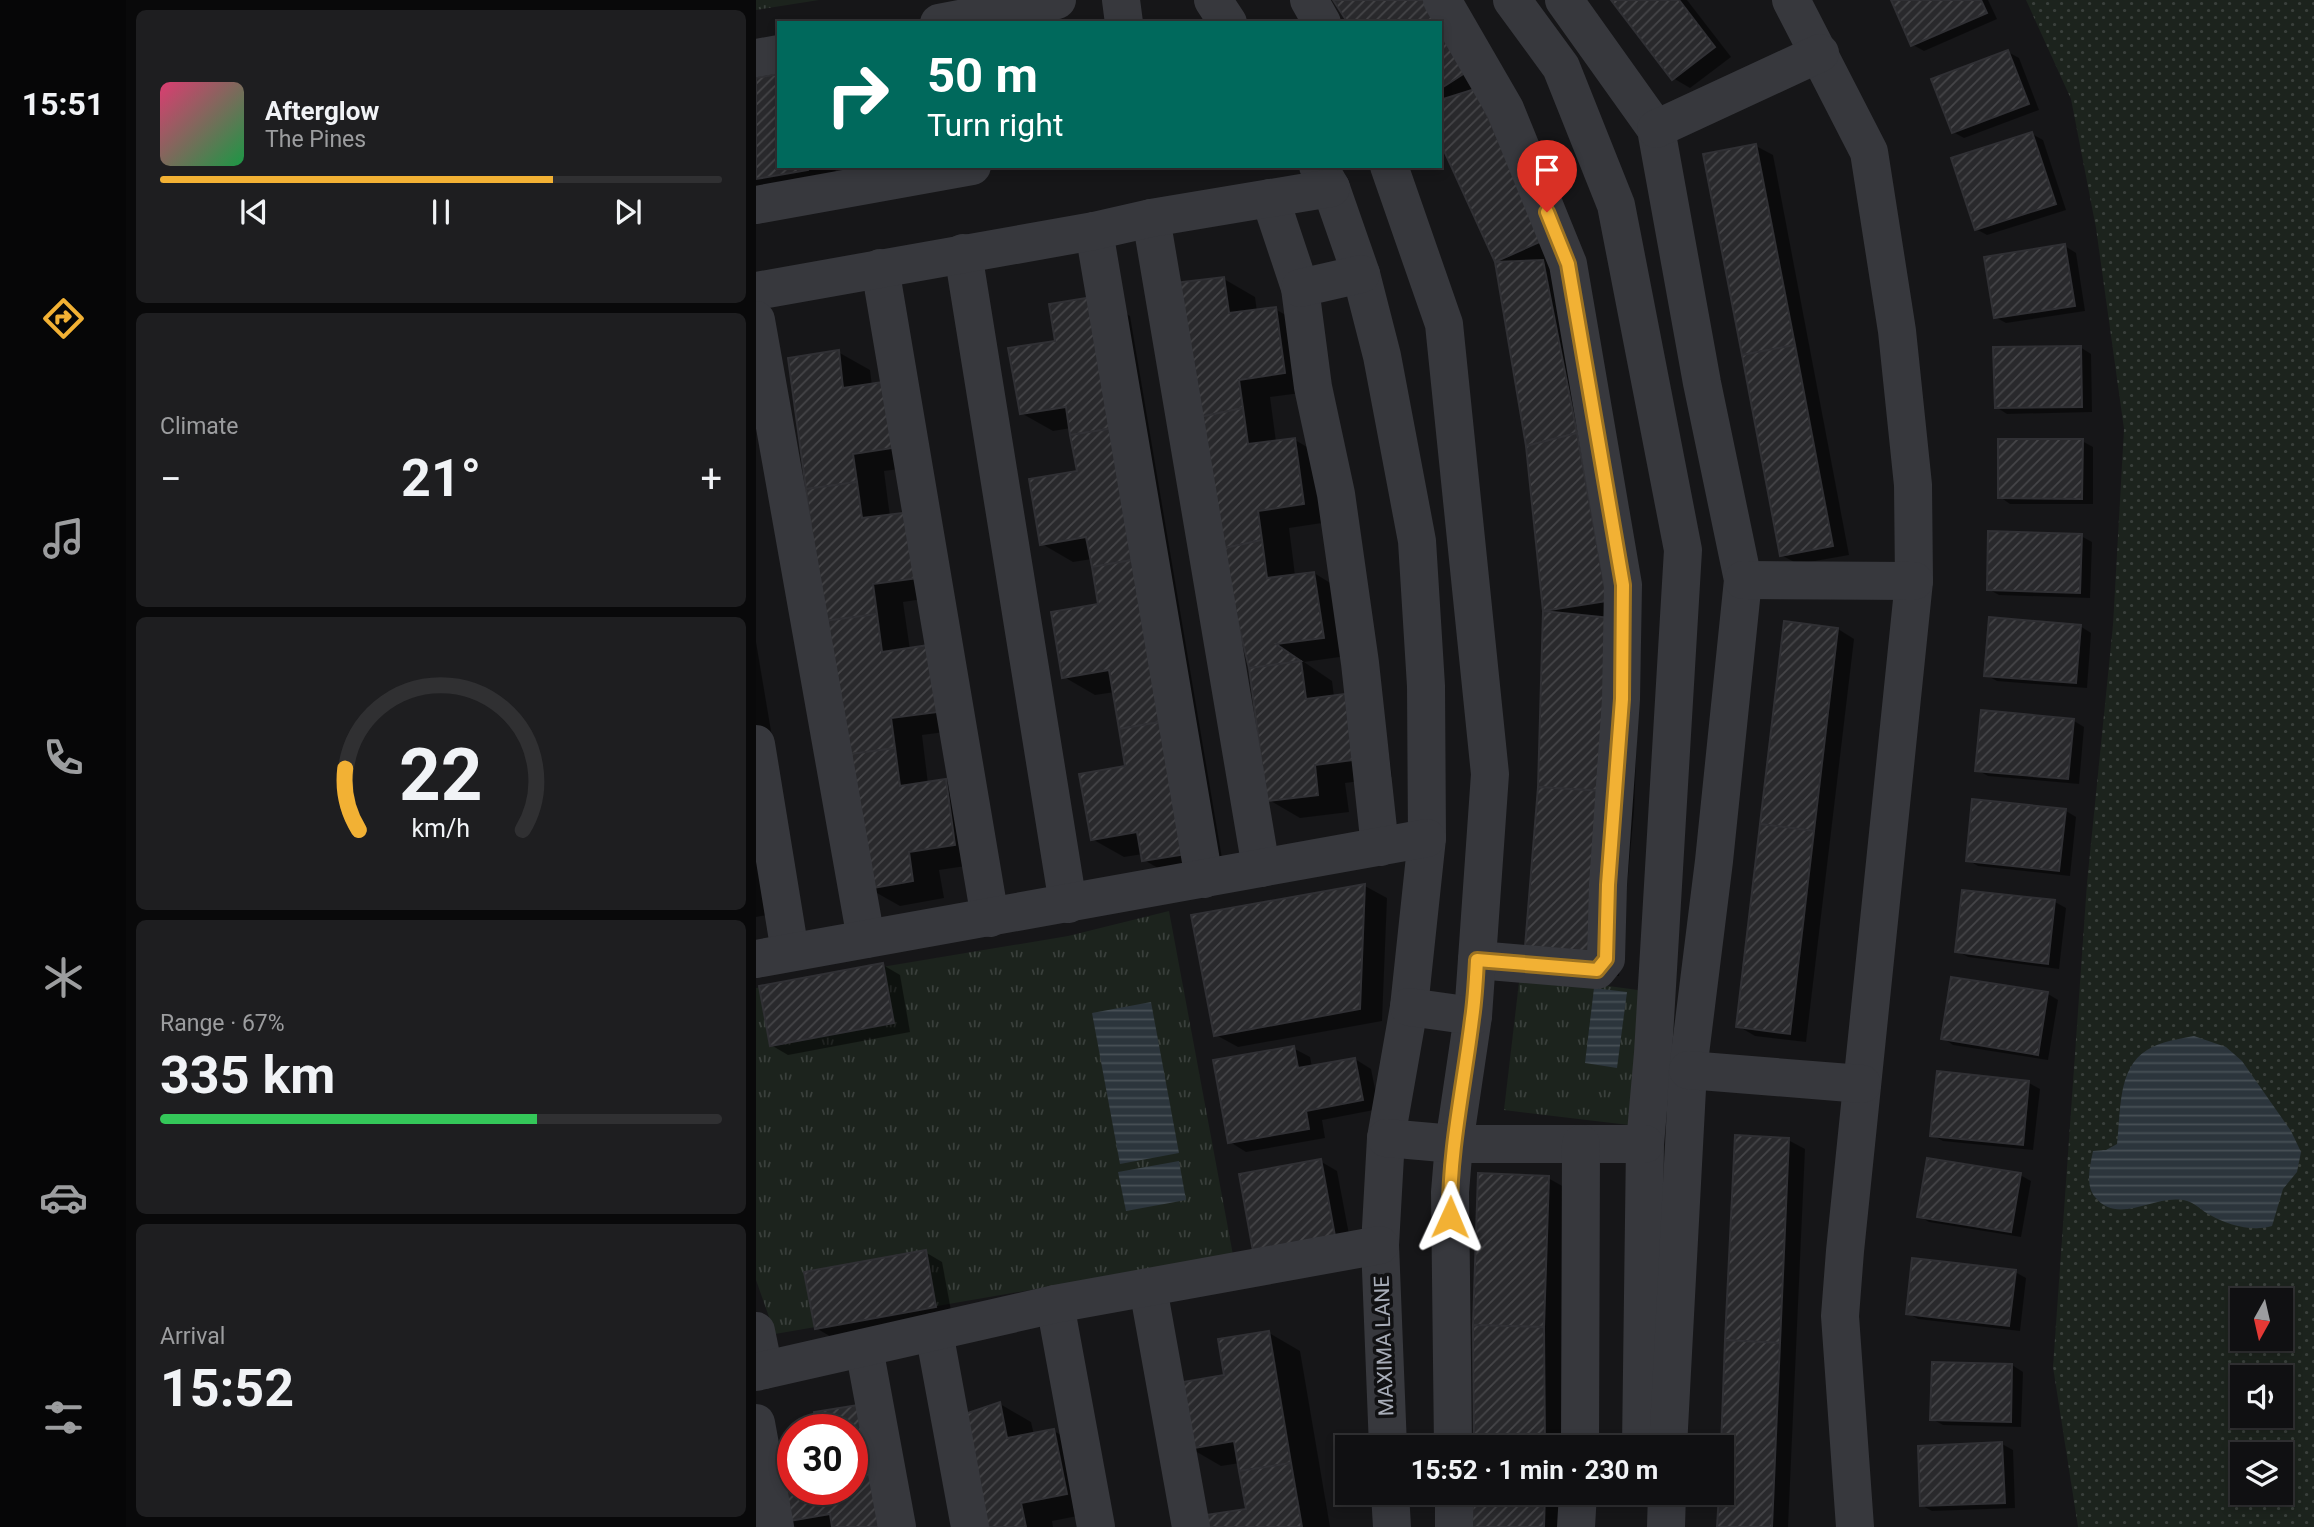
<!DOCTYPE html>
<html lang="en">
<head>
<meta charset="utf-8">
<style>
  body { margin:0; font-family:Roboto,sans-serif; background:#1e1e20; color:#f1f3f6; height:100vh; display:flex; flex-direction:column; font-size:26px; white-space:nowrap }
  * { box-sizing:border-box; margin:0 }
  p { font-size:23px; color:#9c9d9f }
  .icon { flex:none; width:38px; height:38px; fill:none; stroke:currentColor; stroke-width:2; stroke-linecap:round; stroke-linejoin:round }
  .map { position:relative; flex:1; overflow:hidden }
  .side { display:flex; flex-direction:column; gap:10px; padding:10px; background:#09090a; width:630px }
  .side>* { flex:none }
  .banner { position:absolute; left:21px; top:21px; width:665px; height:147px; border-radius:0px; box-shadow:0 4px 10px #0003,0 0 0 2px #303032; background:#00695c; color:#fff; overflow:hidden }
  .needle { width:46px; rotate:188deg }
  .fabs { position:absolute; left:1474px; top:1288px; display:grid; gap:14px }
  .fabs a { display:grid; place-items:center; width:63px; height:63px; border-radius:0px; background:#101012; box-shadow:0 4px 10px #0003,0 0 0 2px #303032; font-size:35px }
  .speed { position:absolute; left:21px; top:1414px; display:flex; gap:14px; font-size:35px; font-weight:700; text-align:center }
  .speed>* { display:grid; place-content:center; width:91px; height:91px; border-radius:50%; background:#101012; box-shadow:0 4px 10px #0003,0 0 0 2px #303032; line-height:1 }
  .speed .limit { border:10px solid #d22; background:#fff; color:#111 }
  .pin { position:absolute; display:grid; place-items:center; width:60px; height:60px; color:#fff; margin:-72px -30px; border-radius:50% 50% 50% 0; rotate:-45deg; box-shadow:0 0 7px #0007 }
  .pin .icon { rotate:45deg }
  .me { position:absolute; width:77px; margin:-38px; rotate:1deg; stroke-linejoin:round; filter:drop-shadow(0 0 5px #0008) }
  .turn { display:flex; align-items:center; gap:24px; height:147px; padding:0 35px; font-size:32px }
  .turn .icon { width:91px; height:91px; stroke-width:2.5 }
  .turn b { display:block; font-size:49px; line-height:60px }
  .big { font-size:52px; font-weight:700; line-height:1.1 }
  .side .card { flex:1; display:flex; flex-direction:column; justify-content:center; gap:10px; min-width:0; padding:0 24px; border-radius:10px; background:#1e1e20 }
  .side .dial { align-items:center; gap:0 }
  .dial svg { height:182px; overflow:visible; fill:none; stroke:#303032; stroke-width:7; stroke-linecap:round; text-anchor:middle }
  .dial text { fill:#f1f3f6; stroke:none }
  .song { display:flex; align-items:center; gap:21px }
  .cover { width:84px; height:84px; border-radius:10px; background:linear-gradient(135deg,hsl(340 70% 55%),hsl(140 70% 35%)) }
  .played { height:7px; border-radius:4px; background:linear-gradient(90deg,#f2b134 70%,#303032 70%) }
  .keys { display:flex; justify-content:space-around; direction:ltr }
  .heat { display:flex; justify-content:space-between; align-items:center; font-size:38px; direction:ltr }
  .charge { height:10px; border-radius:5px; background:linear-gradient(90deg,#34c759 67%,#303032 0) }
  .trip { position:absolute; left:579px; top:1435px; width:399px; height:70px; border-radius:0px; background:#101012; box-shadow:0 4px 10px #0003,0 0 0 2px #303032; font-weight:700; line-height:70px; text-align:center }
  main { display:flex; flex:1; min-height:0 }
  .tabs { display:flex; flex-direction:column; width:126px; justify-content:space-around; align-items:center; background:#060607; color:#9c9d9f }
  .tabs .icon { width:49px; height:49px }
  .tabs .current { color:#f2b134 }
  .tabs b { font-size:32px; color:#f1f3f6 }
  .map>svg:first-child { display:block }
  .grass { fill:url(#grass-dots); fill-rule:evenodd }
  .park { fill:url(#park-tufts) }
  .water { fill:url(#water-rules) }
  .shadow { fill:#0007 }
  .building { fill:url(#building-hatch); stroke:#303034; stroke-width:2 }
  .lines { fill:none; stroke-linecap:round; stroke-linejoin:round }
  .street { stroke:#37383d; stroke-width:38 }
  .route-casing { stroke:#9d7322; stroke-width:18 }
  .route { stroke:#f2b134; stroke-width:12 }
  .labels { text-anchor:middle; stroke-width:7; stroke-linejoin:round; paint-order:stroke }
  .street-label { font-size:21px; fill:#a8adb8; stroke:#111113 }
</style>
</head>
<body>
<main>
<nav class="tabs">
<b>15:51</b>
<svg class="icon current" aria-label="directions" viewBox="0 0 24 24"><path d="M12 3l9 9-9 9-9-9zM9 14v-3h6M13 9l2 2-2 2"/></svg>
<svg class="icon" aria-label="music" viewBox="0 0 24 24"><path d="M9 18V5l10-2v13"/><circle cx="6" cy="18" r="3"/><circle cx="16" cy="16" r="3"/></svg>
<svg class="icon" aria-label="phone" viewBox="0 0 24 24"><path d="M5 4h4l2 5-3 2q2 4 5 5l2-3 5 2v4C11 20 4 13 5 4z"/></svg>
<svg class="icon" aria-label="climate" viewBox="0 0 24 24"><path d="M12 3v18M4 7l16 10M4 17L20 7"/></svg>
<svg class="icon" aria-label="car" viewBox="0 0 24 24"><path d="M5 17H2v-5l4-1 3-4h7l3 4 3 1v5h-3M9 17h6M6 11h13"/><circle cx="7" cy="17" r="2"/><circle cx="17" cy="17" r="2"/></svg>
<svg class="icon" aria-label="filters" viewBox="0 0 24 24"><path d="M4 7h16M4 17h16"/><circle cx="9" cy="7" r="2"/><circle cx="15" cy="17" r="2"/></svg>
</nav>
<section class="side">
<div class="card">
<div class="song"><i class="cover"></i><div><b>Afterglow</b><p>The Pines</p></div></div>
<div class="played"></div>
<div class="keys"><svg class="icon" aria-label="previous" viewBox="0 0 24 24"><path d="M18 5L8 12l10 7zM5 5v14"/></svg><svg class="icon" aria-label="pause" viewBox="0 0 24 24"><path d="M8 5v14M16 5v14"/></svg><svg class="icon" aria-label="next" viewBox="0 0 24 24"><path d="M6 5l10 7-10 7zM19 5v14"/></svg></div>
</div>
<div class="card"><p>Climate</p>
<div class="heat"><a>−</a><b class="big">21°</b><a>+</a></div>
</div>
<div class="card dial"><svg viewBox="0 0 100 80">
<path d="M14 69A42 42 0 1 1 86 69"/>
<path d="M14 69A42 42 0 0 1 8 42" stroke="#f2b134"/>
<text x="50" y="56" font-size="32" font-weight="700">22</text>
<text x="50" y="72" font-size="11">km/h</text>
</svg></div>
<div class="card"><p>Range · 67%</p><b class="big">335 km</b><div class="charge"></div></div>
<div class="card"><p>Arrival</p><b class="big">15:52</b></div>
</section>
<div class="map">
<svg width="1558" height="1527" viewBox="0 0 1558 1527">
  <defs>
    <pattern id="grass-dots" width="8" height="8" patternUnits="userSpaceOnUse" patternTransform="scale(1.75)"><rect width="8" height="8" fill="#1c231d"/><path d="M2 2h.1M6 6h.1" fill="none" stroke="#3a403c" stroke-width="1.8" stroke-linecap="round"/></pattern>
    <pattern id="park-tufts" width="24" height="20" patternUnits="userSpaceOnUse" patternTransform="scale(1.75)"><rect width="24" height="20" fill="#1c231d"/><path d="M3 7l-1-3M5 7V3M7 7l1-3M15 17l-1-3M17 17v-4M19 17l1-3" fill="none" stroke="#3a403c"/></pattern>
    <pattern id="water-rules" width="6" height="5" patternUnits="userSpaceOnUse" patternTransform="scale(1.75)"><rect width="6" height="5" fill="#2c353c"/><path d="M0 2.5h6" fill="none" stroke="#485056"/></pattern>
    <pattern id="building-hatch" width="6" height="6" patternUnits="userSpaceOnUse" patternTransform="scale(1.75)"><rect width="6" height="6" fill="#29292c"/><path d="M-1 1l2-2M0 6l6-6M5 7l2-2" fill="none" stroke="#454548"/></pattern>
  </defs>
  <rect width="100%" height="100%" fill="#161618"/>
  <path class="grass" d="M 1270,0 L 1558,0 L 1558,1527 L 1322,1527 L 1297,1367 L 1331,883 L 1357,625 L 1368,429 L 1340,228 L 1315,99 ZM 1486,1300 L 1524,1300 L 1524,1339 L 1486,1339 ZM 1486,1377 L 1524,1377 L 1524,1416 L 1486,1416 ZM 1486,1454 L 1524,1454 L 1524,1493 L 1486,1493 Z"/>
  <g class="park">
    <polygon points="0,0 63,0 0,10"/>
    <polygon points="413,911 477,1255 19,1334 0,1280 0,988 312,936"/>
    <polygon points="764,974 882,990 898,1128 748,1110"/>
  </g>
  <g class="water">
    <polygon points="838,988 871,992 861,1068 829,1063"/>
    <polygon points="395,1002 423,1153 364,1164 336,1013"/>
    <path d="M 1438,1036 L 1470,1047 L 1486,1061 L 1535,1131 L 1545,1152 L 1541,1172 L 1527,1189 L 1516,1226 C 1496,1232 1472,1225 1454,1215 C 1446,1211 1439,1203 1431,1201 C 1400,1192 1363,1227 1339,1197 C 1329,1185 1334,1166 1337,1151 L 1350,1150 L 1361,1144 C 1365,1113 1361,1068 1391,1050 C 1405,1041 1423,1039 1438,1036 Z"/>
    <polygon points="423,1161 430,1200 370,1211 362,1172"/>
  </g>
  <g class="shadow">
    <polygon points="579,0 691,0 818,258 885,638 878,810 863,976 801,976 784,787 789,611 771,446 741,262 684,138 684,23"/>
    <polygon points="857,0 931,0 975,57 934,88 917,78"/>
    <polygon points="1137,0 1232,0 1241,19 1168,51 1157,45"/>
    <polygon points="1252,52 1263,58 1283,110 1208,138 1197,132"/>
    <polygon points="0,80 23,166 79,166 82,188 0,188"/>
    <polygon points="1276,134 1287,140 1310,210 1231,235 1220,229"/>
    <polygon points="1000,146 1017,155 1093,555 1042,564 1025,555"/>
    <polygon points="1309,246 1320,253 1329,311 1250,323 1239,317"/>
    <polygon points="468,279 499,297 501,312 519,309 551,327 560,391 514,397 520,442 539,440 570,458 579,521 533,528 537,559 539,576 558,573 589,592 598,655 548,662 576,681 578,697 627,712 636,777 589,783 593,812 544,818 513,800"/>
    <polygon points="343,298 374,316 468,870 419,878 388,860 387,854 368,857 336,839 371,768 359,692 339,695 308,677 344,606 336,559 317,562 286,544 323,473 315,428 297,431 265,413 301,342"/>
    <polygon points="1324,347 1335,354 1336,412 1251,414 1240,407"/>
    <polygon points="82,352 114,370 116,386 174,465 128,471 132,502 134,516 194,595 147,602 154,650 212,729 166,735 172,784 190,781 221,799 230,863 183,870 188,898 144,906 112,888"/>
    <polygon points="1326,441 1337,447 1337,504 1254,504 1244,497"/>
    <polygon points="1325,536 1336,542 1334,598 1243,595 1232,589"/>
    <polygon points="1324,626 1335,633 1331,688 1241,681 1230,675"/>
    <polygon points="1082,629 1098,639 1050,1042 999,1036 982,1026"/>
    <polygon points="0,642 45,909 0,917"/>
    <polygon points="1318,721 1328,727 1323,784 1232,776 1221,770"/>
    <polygon points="1310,811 1320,817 1314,876 1222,866 1212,860"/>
    <polygon points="609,886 631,898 626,1021 482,1047 460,1035"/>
    <polygon points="1208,892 1299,902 1310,908 1303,969 1212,957 1201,951"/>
    <polygon points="127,965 144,975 154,1032 32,1055 15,1045"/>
    <polygon points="1292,994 1302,1000 1292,1060 1197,1045 1187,1038"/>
    <polygon points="537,1048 554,1057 556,1067 599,1059 615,1069 623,1109 566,1120 569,1138 490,1152 474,1142"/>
    <polygon points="1183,1073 1273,1083 1284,1089 1277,1150 1187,1141 1176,1135"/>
    <polygon points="1032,1140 1049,1149 1032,1527 963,1527 965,1493"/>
    <polygon points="564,1161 581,1171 595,1245 515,1259"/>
    <polygon points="1264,1175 1275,1181 1265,1237 1173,1222 1163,1216"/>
    <polygon points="792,1178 824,1196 820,1447 720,1447 718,1325"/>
    <polygon points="169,1252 186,1262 196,1316 77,1338 60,1328"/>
    <polygon points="1259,1272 1270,1278 1264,1331 1162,1319 1152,1313"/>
    <polygon points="513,1333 544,1351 574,1527 447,1527 492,1510 484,1463 465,1466 434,1448 470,1377"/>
    <polygon points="1256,1365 1267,1372 1265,1427 1187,1425 1176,1419"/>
    <polygon points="244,1404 275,1422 278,1435 298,1431 329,1449 342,1512 296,1521 297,1527 228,1527"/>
    <polygon points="108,1406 157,1527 40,1527 29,1521 37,1489 96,1489"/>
    <polygon points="1246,1444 1257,1450 1259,1508 1176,1511 1165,1505"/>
    <polygon points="719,1493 820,1493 819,1527 718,1527"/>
  </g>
  <g class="building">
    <polygon points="577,0 671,0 712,71 684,89 684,23 592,23"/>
    <polygon points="855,0 923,0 959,47 916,80"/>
    <polygon points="1135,0 1225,0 1231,13 1155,46"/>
    <polygon points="1252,50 1273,104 1196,133 1175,79"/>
    <polygon points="23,74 23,166 51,166 52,170 0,179 0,78"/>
    <polygon points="719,89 788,240 739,262 684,142 684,100"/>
    <polygon points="1276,132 1300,204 1219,230 1195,158"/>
    <polygon points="1000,144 1039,345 986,355 947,154"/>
    <polygon points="1309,244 1319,306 1238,318 1228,257"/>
    <polygon points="787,260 821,433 770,446 739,262"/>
    <polygon points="468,277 473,313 520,307 529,373 483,380 487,408 439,418 417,283"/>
    <polygon points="343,296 365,427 314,435 310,407 264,414 252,348 299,341 293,304"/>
    <polygon points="1039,345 1077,546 1024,556 986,355"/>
    <polygon points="1325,346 1326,407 1239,408 1237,347"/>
    <polygon points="83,350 87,388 134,381 143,447 97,454 101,482 50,489 32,358"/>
    <polygon points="487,408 492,444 539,438 548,504 502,511 506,540 464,549 439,418"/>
    <polygon points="365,427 387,558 336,567 330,537 284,545 273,479 321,471 314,435"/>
    <polygon points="821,433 851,601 787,611 770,446"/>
    <polygon points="1242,439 1327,439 1326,499 1242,498"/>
    <polygon points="101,482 106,518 154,512 163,578 117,584 121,614 68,621 50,489"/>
    <polygon points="1232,531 1326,534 1324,593 1231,590"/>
    <polygon points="506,540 511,578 558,572 568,638 520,644 545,661 493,668 464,549"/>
    <polygon points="387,558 415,720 363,729 353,670 306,678 295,612 342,604 336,567"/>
    <polygon points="787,611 854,618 847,791 782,787"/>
    <polygon points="121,614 126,652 173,645 182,712 135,718 139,748 87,755 68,621"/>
    <polygon points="1233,617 1325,625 1320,683 1228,676"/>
    <polygon points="1028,621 1082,628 1058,831 1004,824"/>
    <polygon points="545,661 550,699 596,693 605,759 559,765 562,795 511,801 493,668"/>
    <polygon points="1225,710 1318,719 1312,779 1219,771"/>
    <polygon points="415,720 437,853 386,861 381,832 335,840 323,774 369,766 363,729"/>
    <polygon points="139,748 144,786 190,779 199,845 153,852 157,881 111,889 87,755"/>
    <polygon points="782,787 847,791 832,959 768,959"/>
    <polygon points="1216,799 1310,809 1303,871 1210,861"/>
    <polygon points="1004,824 1058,831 1034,1034 980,1027"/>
    <polygon points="609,884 604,1009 458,1036 435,915"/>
    <polygon points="1206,890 1299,900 1292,964 1199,952"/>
    <polygon points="127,963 138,1023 14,1046 3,986"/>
    <polygon points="1195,977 1292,992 1282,1055 1185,1039"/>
    <polygon points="538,1046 542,1068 599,1058 607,1100 550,1111 553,1129 472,1143 457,1060"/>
    <polygon points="1181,1071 1273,1081 1267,1145 1174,1136"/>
    <polygon points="979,1135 1033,1138 1024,1343 969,1340"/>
    <polygon points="1171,1158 1265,1173 1255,1232 1161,1217"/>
    <polygon points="565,1159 579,1236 497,1251 483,1174"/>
    <polygon points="722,1173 793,1176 788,1327 717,1325"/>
    <polygon points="170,1250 180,1307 59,1329 48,1272"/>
    <polygon points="1156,1258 1260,1270 1253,1326 1150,1314"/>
    <polygon points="717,1325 788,1327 789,1447 718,1447"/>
    <polygon points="513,1331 535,1463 483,1471 478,1441 432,1449 421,1383 468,1375 462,1339"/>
    <polygon points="969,1340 1024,1343 1016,1527 961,1527 963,1493 966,1493 965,1447"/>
    <polygon points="1176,1362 1256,1364 1255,1422 1174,1420"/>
    <polygon points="244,1402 251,1438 298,1429 311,1494 265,1503 270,1527 227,1527 206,1415"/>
    <polygon points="109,1404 129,1527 76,1527 74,1514 27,1522 16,1456 37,1452 37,1489 96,1489 96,1430 60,1430 58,1412"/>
    <polygon points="1246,1442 1249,1503 1164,1506 1162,1446"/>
    <polygon points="535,1463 546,1527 445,1527 443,1516 490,1509 483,1471"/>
    <polygon points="717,1493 789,1493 788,1527 716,1527"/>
  </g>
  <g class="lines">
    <g class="street">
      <polyline points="365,0 368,23"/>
      <polyline points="457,0 472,23"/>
      <polyline points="553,0 566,23"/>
      <polyline points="686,0 749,109 812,264 867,585 865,699 852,885 850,959 841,970 721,960"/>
      <polyline points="756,0 805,67 860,205 927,550 897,1053 889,1144 885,1447"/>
      <polyline points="808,0 900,129 946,383 987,580 958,861 932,1070 912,1447"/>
      <polyline points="1035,0 1113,152 1141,331 1157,485 1158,581 1089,1251 1084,1316 1099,1527"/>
      <polyline points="183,23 301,0"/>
      <polyline points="0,58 23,54"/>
      <polyline points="900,129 1064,53"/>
      <polyline points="562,166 575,188 605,274 626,356 661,541 670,686 671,838 653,1007 630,1138 624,1245 632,1447"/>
      <polyline points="633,166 688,324 734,774 717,1016 698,1144 694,1192 697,1447"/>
      <polyline points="514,198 544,288 557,387 580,494 604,663 624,847"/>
      <polyline points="0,205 216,166"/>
      <polyline points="395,218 505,868"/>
      <polyline points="338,231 448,879"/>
      <polyline points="207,253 312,904"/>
      <polyline points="124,268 234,918"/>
      <polyline points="544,288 605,274"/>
      <polyline points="0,291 338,231 395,218 575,188"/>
      <polyline points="0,320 110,939"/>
      <polyline points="987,580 1158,581"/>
      <polyline points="0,744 34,952"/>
      <polyline points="0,959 671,838"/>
      <polyline points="653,1007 717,1016"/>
      <polyline points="932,1070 1106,1084"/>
      <polyline points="630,1138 698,1144 889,1144"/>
      <polyline points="392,1288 435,1527"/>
      <polyline points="299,1304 340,1527"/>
      <polyline points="0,1331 8,1370"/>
      <polyline points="178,1332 214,1527"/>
      <polyline points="108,1348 141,1527"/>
      <polyline points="0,1372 299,1304 624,1245"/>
      <polyline points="0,1423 19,1527"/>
      <polyline points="824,1447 825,1144"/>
      <polyline points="634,1493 636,1527"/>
      <polyline points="698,1493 698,1527"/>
      <polyline points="820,1527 822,1493"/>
      <polyline points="910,1527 911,1493"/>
    </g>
  </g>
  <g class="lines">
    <g class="route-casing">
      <path id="route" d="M 694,1217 C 693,1151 708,1085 716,1019 C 719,999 720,979 721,960 L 841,970 L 850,959 L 852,885 L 866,699 L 867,585 L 812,264 L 791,212"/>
    </g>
    <use href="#route" class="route"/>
  </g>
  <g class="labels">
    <g class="street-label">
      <text transform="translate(628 1346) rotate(-92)" y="7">MAXIMA LANE</text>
    </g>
  </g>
</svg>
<div class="fabs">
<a><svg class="needle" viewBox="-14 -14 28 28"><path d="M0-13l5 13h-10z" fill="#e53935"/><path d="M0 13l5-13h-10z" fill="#9c9d9f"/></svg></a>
<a><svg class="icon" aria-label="sound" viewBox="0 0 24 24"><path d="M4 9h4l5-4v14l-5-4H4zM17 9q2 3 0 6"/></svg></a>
<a><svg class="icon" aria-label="layers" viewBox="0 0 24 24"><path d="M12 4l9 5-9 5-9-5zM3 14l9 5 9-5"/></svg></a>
</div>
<div class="speed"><div class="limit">30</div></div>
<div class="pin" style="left:791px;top:212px;background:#d93025"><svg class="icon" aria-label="arrive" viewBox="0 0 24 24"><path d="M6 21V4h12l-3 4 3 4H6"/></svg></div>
<svg class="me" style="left:694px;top:1217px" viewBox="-20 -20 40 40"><path d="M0-17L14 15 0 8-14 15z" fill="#f2b134" stroke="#fff" stroke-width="4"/></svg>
<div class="trip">15:52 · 1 min · 230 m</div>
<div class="banner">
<div class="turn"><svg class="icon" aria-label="right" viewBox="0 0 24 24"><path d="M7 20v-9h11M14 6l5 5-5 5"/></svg><div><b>50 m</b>Turn right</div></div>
</div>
</div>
</main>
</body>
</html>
